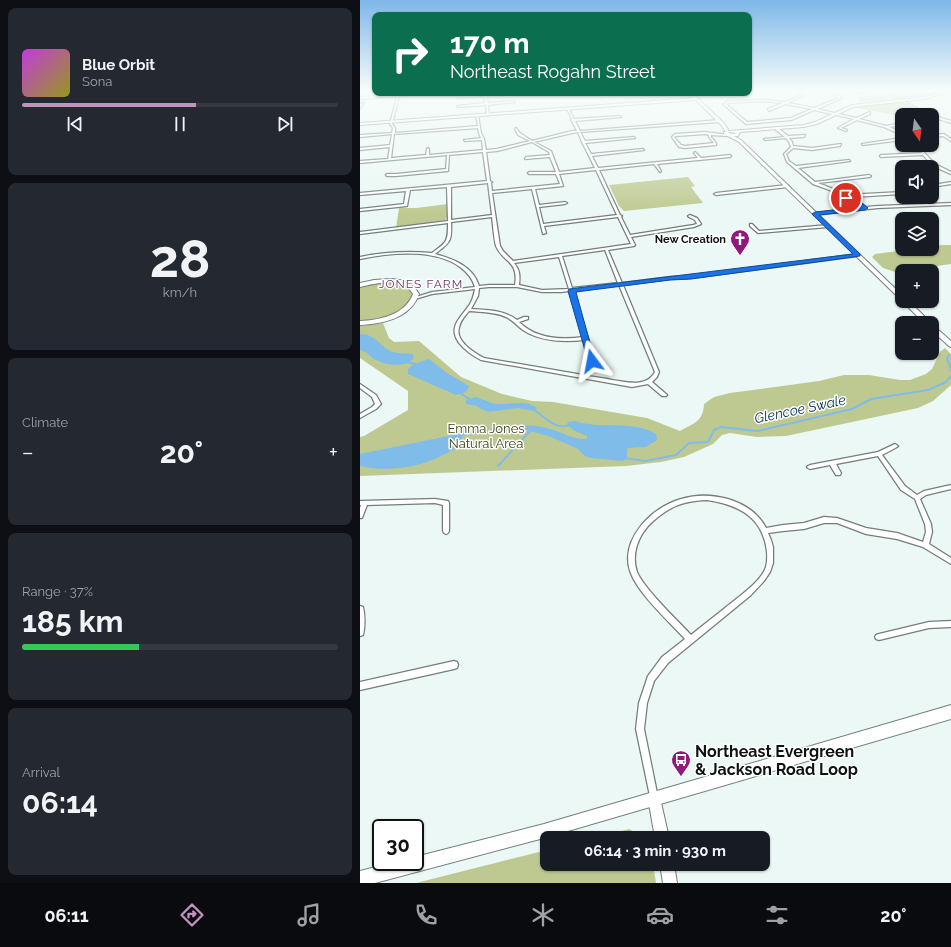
<!DOCTYPE html>
<html lang="en">
<head>
<meta charset="utf-8">
<style>
  body { margin:0; font-family:Raleway,sans-serif; background:#242831; color:#f1f3f6; height:100vh; display:flex; flex-direction:column; font-size:15px; white-space:nowrap }
  * { box-sizing:border-box; margin:0 }
  p { font-size:13px; color:#9ea1a6 }
  .icon { flex:none; width:22px; height:22px; fill:none; stroke:currentColor; stroke-width:2; stroke-linecap:round; stroke-linejoin:round }
  .map { position:relative; flex:1; overflow:hidden }
  .drawer { display:flex; flex-direction:column; gap:8px; padding:8px; background:#0d0f14; width:360px }
  .drawer>* { flex:none }
  .guide { position:absolute; left:12px; top:12px; width:380px; height:84px; border-radius:8px; box-shadow:0 1px 3px #0004; background:#0b6e4f; color:#fff; overflow:hidden }
  .needle { width:26px; rotate:166deg }
  .fabs { position:absolute; left:535px; top:108px; display:grid; gap:8px }
  .fabs a { display:grid; place-items:center; width:44px; height:44px; border-radius:8px; background:#171b24; box-shadow:0 1px 3px #0004; font-size:20px }
  .speed { position:absolute; left:12px; top:819px; display:flex; gap:8px; font-size:20px; font-weight:700; text-align:center }
  .speed>* { display:grid; place-content:center; width:52px; height:52px; border-radius:50%; background:#171b24; box-shadow:0 1px 3px #0004; line-height:1 }
  .speed .limit { border:2px solid #111; border-radius:6px; background:#fff; color:#111 }
  .pin { position:absolute; display:grid; place-items:center; width:34px; height:34px; color:#fff; margin:-17px; border:2px solid #fff; border-radius:50%; box-shadow:0 1px 4px #0007 }
  .me { position:absolute; width:44px; margin:-22px; rotate:347deg; stroke-linejoin:round; filter:drop-shadow(0 0 3px #0008) }
  .turn { display:flex; align-items:center; gap:14px; height:84px; padding:0 12px; font-size:18px }
  .turn .icon { width:52px; height:52px; stroke-width:2.5 }
  .turn b { display:block; font-size:28px; line-height:34px }
  .big { font-size:30px; font-weight:700; line-height:1.1 }
  .drawer .widget { flex:1; display:flex; flex-direction:column; justify-content:center; gap:6px; min-width:0; padding:0 14px; border-radius:8px; background:#242831 }
  .drawer .dial { align-items:center; gap:0 }
  .dial b { font-size:52px; line-height:1 }
  .song { display:flex; align-items:center; gap:12px }
  .cover { width:48px; height:48px; border-radius:6px; background:linear-gradient(135deg,hsl(290 70% 55%),hsl(60 70% 35%)) }
  .played { height:4px; border-radius:2px; background:linear-gradient(90deg,#c492bf 55%,#363941 55%) }
  .keys { display:flex; justify-content:space-around; direction:ltr }
  .heat { display:flex; justify-content:space-between; align-items:center; font-size:22px; direction:ltr }
  .charge { height:6px; border-radius:3px; background:linear-gradient(90deg,#34c759 37%,#363941 0) }
  .trip { position:absolute; left:180px; top:831px; width:230px; height:40px; border-radius:8px; background:#171b24; box-shadow:0 1px 3px #0004; font-weight:700; line-height:40px; text-align:center }
  .tabs { display:flex; height:64px; justify-content:space-around; align-items:center; background:#090b0e; color:#9ea1a6 }
  .tabs .icon { width:28px; height:28px }
  .tabs .selected { color:#c492bf }
  .tabs b { font-size:18px; color:#f1f3f6 }
  main { display:flex; flex:1; min-height:0 }
  .map>svg:first-child { display:block }
  .green { fill:#bec991 }
  .water { fill:#7fbce9 }
  .lines { fill:none; stroke-linecap:round; stroke-linejoin:round }
  .stream { stroke:#7fbce9; stroke-width:2 }
  .street-casing { stroke:#737e7b; stroke-width:2.5 }
  .secondary-casing { stroke:#737e7b; stroke-width:2 }
  .primary-casing { stroke:#737e7b; stroke-width:2 }
  .street { fill:#fff; fill-rule:evenodd }
  .secondary { fill:#fff; fill-rule:evenodd }
  .primary { fill:#fff; fill-rule:evenodd }
  .route { fill:#1a73e8; stroke:#114b97 }
  .labels { text-anchor:middle; stroke-width:3; stroke-linejoin:round; paint-order:stroke }
  .far-poi-label { font-size:11px; font-weight:bold; fill:#0e1312; stroke:#fff; text-anchor:end }
  .far-neighbourhood-label { font-size:12px; letter-spacing:1px; fill:#6d3562; stroke:#fff }
  .park-label { font-size:13px; fill:#3d4411; stroke:#fff }
  .water-label { font-size:14px; font-style:italic; fill:#00304e; stroke:#fff }
  .near-poi-label { font-size:16px; font-weight:bold; fill:#0e1312; stroke:#fff; text-anchor:start }
</style>
</head>
<body>
<main>
<section class="drawer">
<div class="widget">
<div class="song"><i class="cover"></i><div><b>Blue Orbit</b><p>Sona</p></div></div>
<div class="played"></div>
<div class="keys"><svg class="icon" aria-label="previous" viewBox="0 0 24 24"><path d="M18 5L8 12l10 7zM5 5v14"/></svg><svg class="icon" aria-label="pause" viewBox="0 0 24 24"><path d="M8 5v14M16 5v14"/></svg><svg class="icon" aria-label="next" viewBox="0 0 24 24"><path d="M6 5l10 7-10 7zM19 5v14"/></svg></div>
</div>
<div class="widget dial"><b>28</b><p>km/h</p></div>
<div class="widget"><p>Climate</p>
<div class="heat"><a>−</a><b class="big">20°</b><a>+</a></div>
</div>
<div class="widget"><p>Range · 37%</p><b class="big">185 km</b><div class="charge"></div></div>
<div class="widget"><p>Arrival</p><b class="big">06:14</b></div>
</section>
<div class="map">
<svg width="591" height="883" viewBox="0 0 591 883">
  <rect width="100%" height="100%" fill="#ebf8f5"/>
  <g class="green">
    <path d="M 562,91 L 584,91 C 571,96 552,101 539,98 L 536,94 L 563,92 Z"/>
    <polygon points="527,95 532,99 499,102 500,97"/>
    <polygon points="540,102 554,109 544,110 550,114 535,115 492,107"/>
    <polygon points="328,177 335,186 331,187 343,203 264,211 259,206 249,185"/>
    <polygon points="88,204 87,218 85,220 36,228 39,208 56,208"/>
    <polygon points="583,245 591,245 591,264 535,272 523,268 512,257 515,254 554,249 572,249 572,246"/>
    <path d="M 31,282 L 46,285 L 53,293 L 53,298 C 35,318 26,318 0,321 L 0,286 L 12,283 Z"/>
    <path d="M 23,323 L 29,338 L 34,342 L 59,341 L 101,377 L 142,394 L 172,401 L 193,402 L 287,418 L 320,431 C 334,423 343,422 344,404 L 354,397 L 370,393 L 459,381 L 484,375 L 509,375 L 540,380 L 550,380 L 566,374 L 572,369 L 580,352 L 585,348 L 591,354 L 591,385 L 573,401 L 558,408 L 426,436 L 397,437 L 370,433 L 362,435 L 353,444 L 324,457 L 301,462 L 266,466 L 0,476 L 0,437 L 4,436 L 48,410 L 48,391 L 0,358 L 0,326 Z"/>
    <polygon points="269,829 282,836 284,838 236,838"/>
    <polygon points="187,850 187,864 293,864 296,883 56,883"/>
  </g>
  <g class="water">
    <path d="M 0,334 C 17,334 20,348 33,352 C 39,354 46,353 52,354 L 54,356 L 53,359 C 45,368 26,365 16,360 C 9,357 10,353 0,350 Z"/>
    <path d="M 69,359 L 87,373 L 109,386 C 108,392 102,394 96,395 L 48,374 L 48,369 L 54,364 Z"/>
    <path d="M 115,397 C 122,398 129,403 136,404 C 149,405 165,399 177,408 L 174,411 L 158,408 L 129,412 L 121,409 L 117,406 L 106,404 L 106,400 Z"/>
    <path d="M 215,421 C 241,430 271,419 296,434 L 297,438 L 296,441 L 285,447 L 268,448 C 265,454 270,459 262,461 L 231,458 L 225,456 L 218,449 L 191,437 L 167,430 L 145,429 C 159,423 181,426 194,430 C 205,434 216,440 227,439 L 227,436 L 213,430 L 207,424 L 208,422 Z"/>
    <path d="M 98,434 L 102,435 C 104,443 97,448 91,451 C 63,467 31,473 0,466 L 0,454 Z"/>
  </g>
  <g class="lines">
    <g class="stream">
      <polyline points="589,355 587,358 591,370"/>
      <polyline points="46,362 56,364"/>
      <polyline points="100,393 111,400"/>
      <path d="M 173,409 C 184,416 195,431 210,425"/>
      <polyline points="100,435 147,429"/>
      <polyline points="264,458 285,461 316,455 329,443 348,442 354,430 361,427 398,431 492,409 511,399 568,390 586,382 591,376"/>
      <polyline points="138,466 170,431"/>
    </g>
    <g class="street-casing">
      <g id="street">
        <path d="M 439,91 L 441,91 L 444,95 L 428,103 L 454,108 L 479,98 L 471,91 L 473,91 L 482,98 L 457,109 L 496,118 L 510,112 L 510,114 L 499,119 L 526,126 L 542,123 L 542,125 L 529,127 L 542,133 L 542,135 L 524,127 L 497,120 L 481,128 L 487,130 L 486,131 L 478,128 L 494,119 L 454,110 L 431,120 L 386,124 L 363,104 L 368,101 L 396,100 L 407,100 L 425,102 L 442,95 ZM 401,101 L 423,103 L 408,109 L 409,111 L 425,104 L 452,109 L 431,118 L 387,122 L 366,104 L 368,103 Z"/>
        <polygon points="507,91 511,91 499,94 498,93"/>
        <polygon points="527,91 529,91 539,99 571,115 568,115 537,99"/>
        <path d="M 57,93 L 67,93 L 39,96 L 32,124 L 35,128 L 35,133 L 118,126 L 116,115 L 117,114 L 118,115 L 121,133 L 124,139 L 126,150 L 137,149 L 170,141 L 158,135 L 155,129 L 156,128 L 160,133 L 172,141 L 212,131 L 217,131 L 212,121 L 211,120 L 212,119 L 207,109 L 208,108 L 209,109 L 214,119 L 260,116 L 261,117 L 215,121 L 220,131 L 360,120 L 359,122 L 220,132 L 225,141 L 274,137 L 275,138 L 225,143 L 231,154 L 283,149 L 284,150 L 232,156 L 238,168 L 338,158 L 334,153 L 335,152 L 341,158 L 370,155 L 371,156 L 370,157 L 297,164 L 301,171 L 300,172 L 294,164 L 239,170 L 260,215 L 262,216 L 261,217 L 270,235 L 333,225 L 337,224 L 335,220 L 329,217 L 328,216 L 330,215 L 337,218 L 341,224 L 334,227 L 271,237 L 275,245 L 274,246 L 248,250 L 262,283 L 310,277 L 331,276 L 498,254 L 500,255 L 498,256 L 331,278 L 310,279 L 263,285 L 299,372 L 297,377 L 292,382 L 306,394 L 307,395 L 306,396 L 302,396 L 288,384 L 272,387 L 121,360 C 113,356 105,350 99,343 C 87,326 102,317 110,304 C 113,299 114,294 115,289 L 72,294 L 55,299 L 53,298 L 72,292 L 115,287 C 112,278 107,272 100,267 C 75,248 29,253 0,259 L 0,257 C 24,252 47,251 72,253 C 87,242 88,242 88,223 L 0,234 L 0,232 L 88,221 L 87,187 L 50,190 L 47,206 L 0,211 L 0,209 L 44,204 L 46,191 L 0,195 L 0,193 L 127,181 L 123,152 L 89,155 L 88,171 L 36,176 L 27,176 L 26,175 L 27,174 L 36,174 L 86,169 L 87,155 L 0,163 L 0,161 L 28,159 L 30,147 L 0,150 L 0,148 L 30,145 L 32,134 L 0,137 L 0,135 L 32,133 L 33,128 L 30,124 L 37,96 L 0,99 L 0,97 ZM 118,128 L 119,133 L 121,138 L 104,140 L 105,141 L 122,140 L 123,150 L 69,155 L 69,149 L 68,148 L 67,149 L 66,155 L 31,158 L 34,134 ZM 218,132 L 222,142 L 235,168 L 199,172 L 191,151 L 174,142 L 212,133 ZM 172,142 L 189,152 L 190,155 L 166,157 L 165,159 L 190,157 L 196,172 L 169,172 L 168,173 L 169,174 L 196,174 L 200,184 L 132,191 L 131,183 L 132,182 L 130,181 L 126,152 L 137,151 ZM 236,170 L 257,215 L 183,224 L 179,207 L 205,204 L 207,203 L 205,202 L 179,205 L 175,189 L 203,186 L 199,174 ZM 128,183 L 132,215 L 91,220 L 91,187 ZM 172,189 L 183,234 L 186,233 L 184,226 L 258,217 L 271,244 L 153,261 L 143,251 L 140,246 L 132,193 ZM 132,217 C 133,225 134,239 136,246 C 143,263 159,260 155,285 L 129,285 L 119,286 C 113,266 93,259 75,254 C 90,242 92,242 91,222 ZM 245,250 L 258,283 L 212,288 L 202,256 ZM 199,257 L 209,289 L 182,290 L 159,285 C 160,276 160,270 154,263 ZM 259,285 L 295,372 C 286,388 267,382 252,380 C 244,378 235,377 227,376 L 233,361 L 233,354 L 213,291 ZM 129,287 L 157,287 L 182,292 L 201,292 L 209,291 L 223,337 C 201,340 176,339 159,322 L 168,319 L 168,317 L 164,317 L 157,320 C 144,310 127,310 111,309 L 118,296 L 119,288 ZM 109,311 C 121,312 135,312 146,317 C 153,320 157,326 163,330 C 181,342 204,342 224,340 C 230,357 230,358 223,375 L 124,358 C 114,353 95,341 99,328 C 100,321 105,316 109,311 Z"/>
        <polygon points="124,93 126,93 126,94 149,93 126,95 128,103 154,101 155,102 128,105 129,114 128,115 127,114 126,105 98,107 97,106 125,103 124,96 98,98 97,97 124,94"/>
        <polygon points="186,93 188,93 189,95 187,95"/>
        <polygon points="2,103 4,103 0,108 0,105"/>
        <polygon points="572,115 591,121 591,123 572,117"/>
        <polygon points="416,128 418,128 428,136 445,135 444,137 429,138 432,142 433,146 452,148 481,144 480,146 452,150 433,148 426,154 429,161 436,166 489,160 490,161 438,168 455,182 509,175 511,176 510,177 458,183 491,196 504,194 542,192 542,194 541,194 493,197 506,207 518,206 591,203 591,205 518,208 454,215 454,213 455,213 503,208 490,198 473,200 473,198 474,198 486,196 453,184 427,162 424,154 431,147 429,142 426,138 405,140 404,139 425,137 416,130"/>
        <path d="M 345,132 L 369,135 L 368,136 L 351,135 L 351,137 L 356,143 L 356,145 L 325,148 L 319,147 L 312,137 L 315,134 ZM 345,134 L 349,135 L 349,137 L 354,143 L 325,146 L 321,145 L 314,137 L 316,136 Z"/>
        <polygon points="584,134 591,139 591,141 583,136 572,137 572,135"/>
        <polygon points="542,138 542,140 503,145 502,144"/>
        <polygon points="555,145 557,145 575,164 591,172 591,174 573,166 563,155 521,157 520,156 521,155 562,153"/>
        <polygon points="591,182 591,184 572,187 572,185 573,185"/>
        <polygon points="427,185 429,186 428,187 356,195 354,194 356,193"/>
        <polygon points="390,224 392,224 399,231 468,225 470,226 468,227 398,233 390,226"/>
        <polygon points="0,384 16,395 21,404 16,409 0,418 0,414 12,407 15,404 12,397 0,388"/>
        <path d="M 535,444 L 538,446 L 537,447 L 522,455 L 545,486 L 557,495 L 564,491 L 591,485 L 591,489 L 566,495 L 560,499 L 571,524 L 572,532 L 569,544 L 591,558 L 591,564 L 563,547 L 537,539 L 506,534 L 477,523 L 464,523 L 444,529 L 423,531 L 408,533 L 411,540 L 413,547 L 413,563 L 410,572 L 404,581 L 391,595 L 308,663 L 294,681 L 287,703 L 284,729 L 298,798 L 297,801 L 294,802 L 291,801 L 276,729 L 279,703 L 288,676 L 302,657 L 325,639 C 309,621 278,594 270,571 C 260,539 292,507 321,499 C 350,490 391,499 406,528 L 423,525 L 444,523 L 464,517 L 477,518 L 506,528 L 537,533 L 563,542 L 566,532 L 565,524 L 555,499 L 541,490 L 518,456 L 476,464 L 481,473 L 480,475 L 476,475 L 470,465 L 450,469 L 448,468 L 447,467 L 448,466 L 450,465 L 518,452 ZM 347,500 C 367,503 391,510 401,531 C 406,541 409,555 406,567 C 401,582 377,598 365,608 C 354,617 342,626 331,635 C 317,620 302,606 289,590 C 285,585 280,579 277,572 C 271,554 278,535 292,522 C 310,506 323,501 347,500 Z"/>
        <polygon points="75,499 88,501 89,503 89,531 88,533 86,534 84,533 83,531 83,505 75,503 7,505 2,518 0,518 0,508 1,505 0,505 0,501"/>
        <path d="M 0,606 L 3,607 C 5,615 5,627 3,635 L 0,636 Z"/>
        <polygon points="591,621 591,627 569,628 519,640 516,639 515,637 516,635 519,634 569,622"/>
        <polygon points="94,661 97,662 98,665 97,668 94,669 0,690 0,682"/>
      </g>
    </g>
    <g class="secondary-casing">
      <g id="secondary">
        <path d="M 586,91 L 591,91 L 565,99 L 493,107 L 457,124 L 444,127 L 380,132 L 378,136 L 374,136 L 381,140 L 542,295 L 542,300 L 540,299 L 379,142 L 364,134 L 364,132 L 366,132 L 361,125 L 336,100 L 0,125 L 0,123 L 334,98 L 328,93 L 332,93 L 364,123 L 369,131 L 444,125 L 455,122 L 492,105 L 565,97 ZM 371,132 L 376,133 L 375,134 L 368,133 Z"/>
        <path d="M 31,279 C 44,280 52,282 59,294 C 51,318 23,324 0,325 L 0,321 C 20,320 45,315 53,294 C 43,276 17,283 0,287 L 0,283 L 14,280 Z"/>
        <polygon points="542,301 549,301 571,323 564,323"/>
        <polygon points="572,325 574,326 591,341 591,347 589,346 572,331"/>
        <polygon points="294,792 299,793 300,798 309,838 295,838 288,798 289,793"/>
        <polygon points="300,864 314,864 317,883 303,883"/>
      </g>
    </g>
    <g class="primary-casing">
      <polygon id="primary" points="591,705 591,719 184,838 15,883 0,883 0,871 35,862 55,862 55,857 184,824"/>
    </g>
    <use href="#street" class="street"/>
    <use href="#secondary" class="secondary"/>
    <use href="#primary" class="primary"/>
  </g>
  <linearGradient id="sky" x2="0" y2="1"><stop stop-color="#7eb7e8"/><stop offset="0.42" stop-color="#f6fcfa"/><stop offset="1" stop-color="#f6fcfa" stop-opacity="0"/></linearGradient>
  <rect width="591" height="215" fill="url(#sky)"/>
  <polygon class="route" points="486,196 493,196 508,208 505,210 459,215 500,254 500,256 331,279 310,280 216,292 235,361 232,363 228,361 208,291 209,289 493,254 452,214 455,212 500,207 490,199 484,199 483,198"/>
  <defs>
    <g id="church-pin" transform="scale(1)"><path d="M0 17L-7.5 6A9.5 9.5 0 1 1 7.5 6Z" fill="#8d1b7c" stroke="#fff"/><path d="M-1.2-6h2.4v3.5h3.3v2.4h-3.3V6h-2.4V-.1h-3.3v-2.4h3.3Z" fill="#fff"/></g>
    <g id="bus-pin" transform="scale(1)"><path d="M0 17L-7.5 6A9.5 9.5 0 1 1 7.5 6Z" fill="#8d1b7c" stroke="#fff"/><path d="M-5-6H5V4H4V6H2V4H-2V6H-4V4H-5ZM-3.5-4V0h7V-4ZM-3.5 1.2v1.5H-2V1.2ZM2 1.2v1.5H3.5V1.2Z" fill="#fff"/></g>
  </defs>
  <g fill-rule="evenodd">
    <use href="#church-pin" x="380" y="239"/>
    <use href="#bus-pin" x="321" y="760"/>
  </g>
  <g class="labels">
    <g class="far-poi-label">
      <text x="366" y="243">New Creation</text>
    </g>
    <g class="far-neighbourhood-label">
      <text x="61" y="288">JONES FARM</text>
    </g>
    <g class="park-label">
      <text x="126" y="433">Emma Jones<tspan x="126" dy="15">Natural Area</tspan></text>
    </g>
    <g class="water-label">
      <text transform="translate(440 409) rotate(-12)" y="5">Glencoe Swale</text>
    </g>
    <g class="near-poi-label">
      <text x="335" y="757">Northeast Evergreen<tspan x="335" dy="18">&amp; Jackson Road Loop</tspan></text>
    </g>
  </g>
</svg>
<div class="fabs">
<a><svg class="needle" viewBox="-14 -14 28 28"><path d="M0-13l5 13h-10z" fill="#e53935"/><path d="M0 13l5-13h-10z" fill="#9ea1a6"/></svg></a>
<a><svg class="icon" aria-label="sound" viewBox="0 0 24 24"><path d="M4 9h4l5-4v14l-5-4H4zM17 9q2 3 0 6"/></svg></a>
<a><svg class="icon" aria-label="layers" viewBox="0 0 24 24"><path d="M12 4l9 5-9 5-9-5zM3 14l9 5 9-5"/></svg></a>
<a>+</a>
<a>−</a>
</div>
<div class="speed"><div class="limit">30</div></div>
<div class="pin" style="left:486px;top:198px;background:#d93025"><svg class="icon" aria-label="arrive" viewBox="0 0 24 24"><path d="M6 21V4h12l-3 4 3 4H6"/></svg></div>
<svg class="me" style="left:232px;top:361px" viewBox="-20 -20 40 40"><path d="M0-17L14 15 0 8-14 15z" fill="#1a73e8" stroke="#fff" stroke-width="4"/></svg>
<div class="trip">06:14 · 3 min · 930 m</div>
<div class="guide">
<div class="turn"><svg class="icon" aria-label="right" viewBox="0 0 24 24"><path d="M7 20v-9h11M14 6l5 5-5 5"/></svg><div><b>170 m</b>Northeast Rogahn Street</div></div>
</div>
</div>
</main>
<nav class="tabs">
<b>06:11</b>
<svg class="icon selected" aria-label="directions" viewBox="0 0 24 24"><path d="M12 3l9 9-9 9-9-9zM9 14v-3h6M13 9l2 2-2 2"/></svg>
<svg class="icon" aria-label="music" viewBox="0 0 24 24"><path d="M9 18V5l10-2v13"/><circle cx="6" cy="18" r="3"/><circle cx="16" cy="16" r="3"/></svg>
<svg class="icon" aria-label="phone" viewBox="0 0 24 24"><path d="M5 4h4l2 5-3 2q2 4 5 5l2-3 5 2v4C11 20 4 13 5 4z"/></svg>
<svg class="icon" aria-label="climate" viewBox="0 0 24 24"><path d="M12 3v18M4 7l16 10M4 17L20 7"/></svg>
<svg class="icon" aria-label="car" viewBox="0 0 24 24"><path d="M5 17H2v-5l4-1 3-4h7l3 4 3 1v5h-3M9 17h6M6 11h13"/><circle cx="7" cy="17" r="2"/><circle cx="17" cy="17" r="2"/></svg>
<svg class="icon" aria-label="filters" viewBox="0 0 24 24"><path d="M4 7h16M4 17h16"/><circle cx="9" cy="7" r="2"/><circle cx="15" cy="17" r="2"/></svg>
<b>20°</b>
</nav>
</body>
</html>
